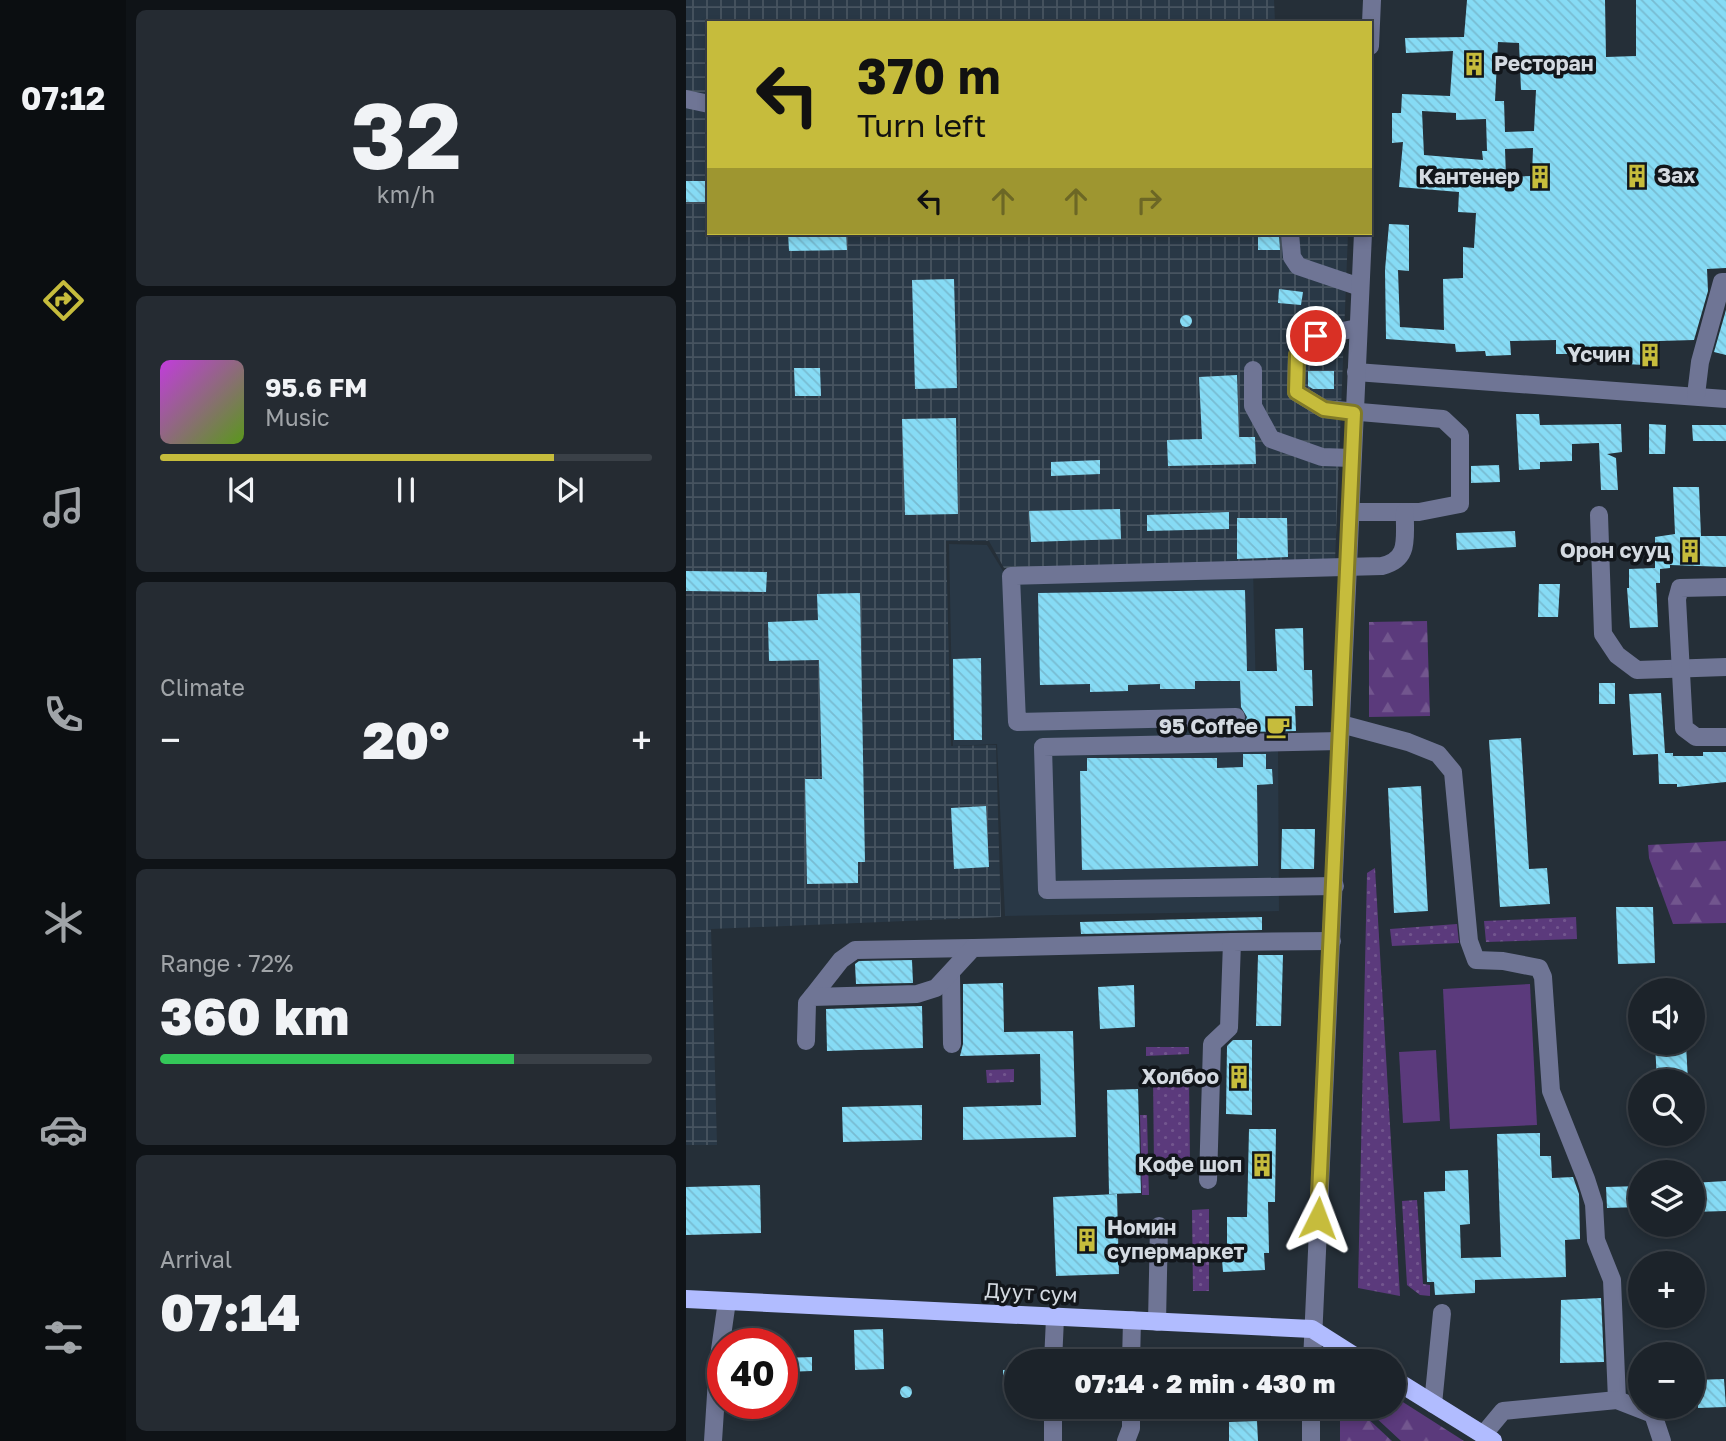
<!DOCTYPE html>
<html lang="en">
<head>
<meta charset="utf-8">
<style>
  body { margin:0; font-family:"Golos Text",sans-serif; background:#252b32; color:#f1f3f6; height:100vh; display:flex; flex-direction:column; font-size:26px; white-space:nowrap }
  * { box-sizing:border-box; margin:0 }
  p { font-size:23px; color:#a0a4a8 }
  .icon { flex:none; width:38px; height:38px; fill:none; stroke:currentColor; stroke-width:2; stroke-linecap:round; stroke-linejoin:round }
  .map { position:relative; flex:1; overflow:hidden }
  .details { display:flex; flex-direction:column; gap:10px; padding:10px; background:#0f1317; width:560px }
  .details>* { flex:none }
  .hud { position:absolute; left:21px; top:21px; width:665px; height:214px; border-radius:0px; box-shadow:0 4px 10px #0003,0 0 0 2px #3a4047; background:#c6bc3c; color:#111; overflow:hidden }
  .buttons { position:absolute; left:942px; top:978px; display:grid; gap:14px }
  .buttons a { display:grid; place-items:center; width:77px; height:77px; border-radius:50%; background:#1c232a; box-shadow:0 4px 10px #0003,0 0 0 2px #3a4047; font-size:35px }
  .speed { position:absolute; left:21px; top:1328px; display:flex; gap:14px; font-size:35px; font-weight:700; text-align:center }
  .speed>* { display:grid; place-content:center; width:91px; height:91px; border-radius:50%; background:#1c232a; box-shadow:0 4px 10px #0003,0 0 0 2px #3a4047; line-height:1 }
  .speed .limit { border:10px solid #d22; background:#fff; color:#111 }
  .pin { position:absolute; display:grid; place-items:center; width:60px; height:60px; color:#fff; margin:-30px; border:4px solid #fff; border-radius:50%; box-shadow:0 2px 7px #0007 }
  .me { position:absolute; width:77px; margin:-38px; rotate:3deg; stroke-linejoin:round; filter:drop-shadow(0 0 5px #0008) }
  .turn { display:flex; align-items:center; gap:24px; height:147px; padding:0 35px; font-size:32px }
  .turn .icon { width:91px; height:91px; stroke-width:2.5 }
  .turn b { display:block; font-size:49px; line-height:60px }
  .lanes { display:flex; align-items:center; height:66px; padding:0 35px; background:#0003; justify-content:center; gap:35px; direction:ltr }
  .lanes .off { opacity:.35 }
  .big { font-size:52px; font-weight:800; line-height:1.1 }
  .details .tile { flex:1; display:flex; flex-direction:column; justify-content:center; gap:10px; min-width:0; padding:0 24px; border-radius:10px; background:#252b32 }
  .details .dial { align-items:center; gap:0 }
  .dial b { font-size:91px; line-height:1 }
  .song { display:flex; align-items:center; gap:21px }
  .cover { width:84px; height:84px; border-radius:10px; background:linear-gradient(135deg,hsl(290 70% 55%),hsl(90 70% 35%)) }
  .played { height:7px; border-radius:4px; background:linear-gradient(90deg,#c6bc3c 80%,#3a4047 80%) }
  .keys { display:flex; justify-content:space-around; direction:ltr }
  .heat { display:flex; justify-content:space-between; align-items:center; font-size:38px; direction:ltr }
  .charge { height:10px; border-radius:5px; background:linear-gradient(90deg,#34c759 72%,#3a4047 0) }
  .trip { position:absolute; left:318px; top:1349px; width:402px; height:70px; border-radius:35px; background:#1c232a; box-shadow:0 4px 10px #0003,0 0 0 2px #3a4047; font-weight:800; line-height:70px; text-align:center }
  main { display:flex; flex:1; min-height:0 }
  .dock { display:flex; flex-direction:column; width:126px; justify-content:space-around; align-items:center; background:#0b0e11; color:#a0a4a8 }
  .dock .icon { width:49px; height:49px }
  .dock .on { color:#c6bc3c }
  .dock b { font-size:32px; color:#f1f3f6 }
  .map>svg:first-child { display:block }
  .built { fill:#293846 }
  .industrial { fill:url(#industrial-grid) }
  .grass { fill:url(#grass-dots) }
  .forest { fill:url(#forest-firs) }
  .pitch { fill:#5b3a7c }
  .building { fill:url(#building-back-hatch); fill-rule:evenodd }
  .lines { fill:none; stroke-linecap:round; stroke-linejoin:round }
  .minor { stroke:#6f7595; stroke-width:18 }
  .major { stroke:#b1bcff; stroke-width:18 }
  .route-casing { stroke:#817a27; stroke-width:18 }
  .route { stroke:#c6bc3c; stroke-width:12 }
  .labels { text-anchor:middle; stroke-width:7; stroke-linejoin:round; paint-order:stroke }
  .poi-label { font-size:21px; font-weight:bold; fill:#d4dae1; stroke:#12161b; text-anchor:end }
  .street-label { font-size:21px; fill:#d4dae1; stroke:#12161b }
</style>
</head>
<body>
<main>
<nav class="dock">
<b>07:12</b>
<svg class="icon on" aria-label="directions" viewBox="0 0 24 24"><path d="M12 3l9 9-9 9-9-9zM9 14v-3h6M13 9l2 2-2 2"/></svg>
<svg class="icon" aria-label="music" viewBox="0 0 24 24"><path d="M9 18V5l10-2v13"/><circle cx="6" cy="18" r="3"/><circle cx="16" cy="16" r="3"/></svg>
<svg class="icon" aria-label="phone" viewBox="0 0 24 24"><path d="M5 4h4l2 5-3 2q2 4 5 5l2-3 5 2v4C11 20 4 13 5 4z"/></svg>
<svg class="icon" aria-label="climate" viewBox="0 0 24 24"><path d="M12 3v18M4 7l16 10M4 17L20 7"/></svg>
<svg class="icon" aria-label="car" viewBox="0 0 24 24"><path d="M5 17H2v-5l4-1 3-4h7l3 4 3 1v5h-3M9 17h6M6 11h13"/><circle cx="7" cy="17" r="2"/><circle cx="17" cy="17" r="2"/></svg>
<svg class="icon" aria-label="filters" viewBox="0 0 24 24"><path d="M4 7h16M4 17h16"/><circle cx="9" cy="7" r="2"/><circle cx="15" cy="17" r="2"/></svg>
</nav>
<section class="details">
<div class="tile dial"><b>32</b><p>km/h</p></div>
<div class="tile">
<div class="song"><i class="cover"></i><div><b>95.6 FM</b><p>Music</p></div></div>
<div class="played"></div>
<div class="keys"><svg class="icon" aria-label="previous" viewBox="0 0 24 24"><path d="M18 5L8 12l10 7zM5 5v14"/></svg><svg class="icon" aria-label="pause" viewBox="0 0 24 24"><path d="M8 5v14M16 5v14"/></svg><svg class="icon" aria-label="next" viewBox="0 0 24 24"><path d="M6 5l10 7-10 7zM19 5v14"/></svg></div>
</div>
<div class="tile"><p>Climate</p>
<div class="heat"><a>−</a><b class="big">20°</b><a>+</a></div>
</div>
<div class="tile"><p>Range · 72%</p><b class="big">360 km</b><div class="charge"></div></div>
<div class="tile"><p>Arrival</p><b class="big">07:14</b></div>
</section>
<div class="map">
<svg width="1040" height="1441" viewBox="0 0 1040 1441">
  <defs>
    <pattern id="industrial-grid" width="8" height="8" patternUnits="userSpaceOnUse" patternTransform="scale(1.75)"><rect width="8" height="8" fill="#293846"/><path d="M0 4h8M4 0v8" fill="none" stroke="#475460"/></pattern>
    <pattern id="grass-dots" width="8" height="8" patternUnits="userSpaceOnUse" patternTransform="scale(1.75)"><rect width="8" height="8" fill="#5b3a7c"/><path d="M2 2h.1M6 6h.1" fill="none" stroke="#72568e" stroke-width="1.8" stroke-linecap="round"/></pattern>
    <pattern id="forest-firs" width="22" height="20" patternUnits="userSpaceOnUse" patternTransform="scale(1.75)"><rect width="22" height="20" fill="#5b3a7c"/><path d="M5 1l3.5 6h-7zM16 11l3.5 6h-7z" fill="#72568e"/></pattern>
    <pattern id="building-back-hatch" width="6" height="6" patternUnits="userSpaceOnUse" patternTransform="scale(1.75)"><rect width="6" height="6" fill="#86dbf5"/><path d="M-1 5l2 2M0 0l6 6M5-1l2 2" fill="none" stroke="#78bcd2"/></pattern>
  </defs>
  <rect width="100%" height="100%" fill="#252f38"/>
  <polygon class="built" points="263,544 301,545 317,571 567,566 571,740 592,740 593,911 319,916 311,744 267,746"/>
  <polygon class="industrial" points="0,0 588,0 589,23 23,23 23,233 662,233 649,561 318,568 303,541 260,541 265,746 310,745 315,917 25,929 31,1145 0,1145"/>
  <g class="grass">
    <polygon points="689,868 714,1296 672,1288 681,873"/>
    <polygon points="890,917 891,939 800,942 798,921"/>
    <polygon points="771,924 773,943 706,946 704,929"/>
    <polygon points="460,1047 503,1047 503,1054 460,1056"/>
    <polygon points="328,1069 328,1082 301,1083 300,1070"/>
    <polygon points="503,1076 504,1164 468,1165 467,1077"/>
    <polygon points="454,1115 461,1115 462,1156 455,1156"/>
    <polygon points="455,1161 462,1161 463,1195 456,1195"/>
    <polygon points="731,1200 737,1284 744,1285 744,1296 734,1295 721,1285 716,1201"/>
    <polygon points="523,1209 523,1291 507,1291 506,1210"/>
  </g>
  <g class="forest">
    <polygon points="741,621 744,716 683,717 683,622"/>
    <polygon points="1040,841 1040,923 987,924 963,858 962,845"/>
    <polygon points="709,1397 778,1441 715,1441 687,1415 687,1407 709,1407"/>
    <polygon points="654,1415 679,1416 706,1441 654,1441"/>
  </g>
  <g class="pitch">
    <polygon points="844,984 851,1125 764,1129 757,989"/>
    <polygon points="750,1050 754,1121 717,1123 713,1052"/>
  </g>
  <g class="building">
    <path d="M 781,0 L 919,0 L 920,57 L 950,56 L 950,0 L 1040,0 L 1040,268 L 1021,269 L 1022,291 L 1008,340 L 973,341 L 974,366 L 924,363 L 924,357 L 885,358 L 885,354 L 870,354 L 870,340 L 824,341 L 825,355 L 800,356 L 799,351 L 770,352 L 769,344 L 700,339 L 699,270 L 703,224 L 723,225 L 723,271 L 712,270 L 714,327 L 758,330 L 757,279 L 777,278 L 777,247 L 788,248 L 790,213 L 772,212 L 773,192 L 713,187 L 717,142 L 706,143 L 706,113 L 715,113 L 716,94 L 764,96 L 767,51 L 720,53 L 719,38 L 778,37 ZM 812,42 L 833,43 L 835,90 L 850,90 L 848,131 L 819,132 L 818,101 L 809,101 ZM 736,111 L 770,113 L 770,120 L 800,119 L 801,151 L 796,151 L 797,160 L 738,155 ZM 847,148 L 846,176 L 820,177 L 819,149 Z"/>
    <rect x="0" y="181" width="23" height="21"/>
    <polygon points="102,233 160,233 161,250 103,251"/>
    <polygon points="593,235 594,250 572,250 572,236"/>
    <polygon points="268,279 271,388 229,389 226,280"/>
    <polygon points="593,289 617,292 615,305 592,303"/>
    <polygon points="1040,310 1040,355 1028,352"/>
    <circle cx="500" cy="321" r="6"/>
    <polygon points="108,368 134,368 135,396 109,396"/>
    <polygon points="622,371 648,371 648,389 627,389 622,386"/>
    <polygon points="551,375 553,437 569,437 570,464 482,466 481,440 516,439 513,377"/>
    <polygon points="830,414 853,414 854,425 935,424 936,452 921,454 930,458 932,490 915,490 913,443 886,444 886,461 854,462 854,469 833,470"/>
    <polygon points="270,418 272,514 219,515 216,419"/>
    <polygon points="963,424 980,425 979,454 963,454"/>
    <polygon points="1006,425 1040,425 1040,441 1007,441"/>
    <polygon points="414,460 414,474 365,476 365,462"/>
    <polygon points="813,465 814,482 785,483 785,466"/>
    <polygon points="987,487 1013,487 1015,536 1040,536 1040,567 984,565 984,568 974,569 974,583 970,583 972,627 944,628 941,588 943,588 943,569 969,568 969,537 989,534"/>
    <polygon points="434,509 435,539 345,542 343,511"/>
    <polygon points="543,512 543,529 461,531 461,515"/>
    <polygon points="551,518 601,518 602,557 551,559"/>
    <polygon points="829,531 830,547 771,550 770,533"/>
    <polygon points="0,571 81,572 80,592 0,591"/>
    <polygon points="853,584 874,584 872,617 852,617"/>
    <polygon points="559,590 561,671 591,671 589,629 617,628 618,670 626,670 627,706 609,706 610,731 555,732 561,717 555,707 554,681 509,681 509,689 474,689 474,684 442,685 442,691 404,692 404,684 354,685 352,593"/>
    <polygon points="174,593 179,862 172,862 172,883 121,884 119,779 136,779 133,660 83,661 82,622 132,620 131,594"/>
    <polygon points="295,658 296,740 268,740 267,659"/>
    <rect x="913" y="683" width="16" height="21"/>
    <polygon points="975,693 979,753 987,753 987,756 1017,756 1017,752 1040,752 1040,782 991,787 991,784 973,784 972,754 947,755 943,694"/>
    <polygon points="835,738 843,869 861,868 864,904 814,907 803,740"/>
    <polygon points="557,754 580,754 580,769 586,769 587,784 571,785 572,866 396,870 394,771 401,771 401,758 531,758 531,768 557,767"/>
    <polygon points="735,786 742,911 708,913 702,788"/>
    <polygon points="300,806 303,867 268,869 265,808"/>
    <polygon points="596,829 629,829 628,869 595,869"/>
    <polygon points="930,907 967,907 969,963 932,964"/>
    <polygon points="576,917 576,930 395,934 394,922"/>
    <polygon points="572,955 597,955 595,1026 570,1026"/>
    <polygon points="226,960 227,983 170,984 169,964 173,961"/>
    <polygon points="317,983 318,1032 387,1031 390,1137 277,1140 277,1107 355,1105 354,1054 274,1056 277,1044 277,984"/>
    <polygon points="448,985 449,1027 414,1029 412,987"/>
    <polygon points="236,1006 237,1048 141,1051 140,1009"/>
    <polygon points="547,1040 566,1040 566,1115 540,1114 541,1046"/>
    <polygon points="969,1043 1000,1043 1002,1082 971,1082"/>
    <polygon points="452,1089 455,1193 423,1194 421,1090"/>
    <polygon points="236,1105 236,1140 157,1142 156,1107"/>
    <polygon points="563,1129 590,1129 589,1202 582,1202 583,1253 578,1253 579,1270 537,1272 536,1260 541,1259 541,1217 561,1217"/>
    <polygon points="854,1133 854,1156 865,1156 866,1178 887,1177 893,1194 894,1239 879,1240 880,1277 789,1280 789,1293 749,1295 748,1282 741,1282 738,1192 759,1191 759,1171 782,1170 784,1224 774,1225 775,1258 815,1257 811,1134"/>
    <polygon points="1040,1181 1040,1211 1006,1212 1006,1183"/>
    <polygon points="74,1185 75,1233 0,1235 0,1187"/>
    <polygon points="954,1186 954,1207 921,1208 920,1187"/>
    <polygon points="431,1194 433,1274 370,1276 367,1197"/>
    <polygon points="915,1298 918,1362 874,1363 875,1300"/>
    <polygon points="197,1329 198,1369 169,1370 168,1330"/>
    <polygon points="126,1357 126,1371 98,1372 97,1358"/>
    <polygon points="331,1369 331,1387 317,1387 317,1370"/>
    <polygon points="1038,1379 1040,1407 1012,1408 1010,1380"/>
    <circle cx="220" cy="1392" r="6"/>
    <polygon points="571,1421 572,1441 543,1441 543,1422"/>
  </g>
  <g class="lines">
    <g class="minor">
      <polyline points="684,46 686,0"/>
      <polyline points="0,99 23,104"/>
      <polyline points="604,233 606,257 612,266 674,287"/>
      <polyline points="567,370 567,406 585,439 636,457 666,458"/>
      <polyline points="670,372 1040,399"/>
      <polyline points="1010,395 1014,362 1036,282 1040,282"/>
      <polyline points="664,512 733,512 774,504 774,435 757,419 638,409 610,392 611,355 630,336 672,328"/>
      <polyline points="913,515 917,634 931,655 951,670 1040,667"/>
      <polyline points="1040,587 994,588 991,599 998,728 1010,737 1040,737"/>
      <path d="M 550,717 L 331,722 L 325,576 L 696,566 C 725,559 718,537 719,512"/>
      <polyline points="655,724 722,742 752,754 767,772 783,941 790,960 817,961 853,968 857,977 865,1091 900,1179 908,1204 910,1240 926,1280 931,1400"/>
      <polyline points="649,886 361,890 357,747 654,741"/>
      <polyline points="265,974 266,1044"/>
      <polyline points="126,997 155,960 169,950 287,948"/>
      <polyline points="120,1041 121,1003 126,997 231,994 250,988 287,948 546,942"/>
      <polyline points="522,1180 526,1044 543,1028 546,942 646,941"/>
      <polyline points="471,1322 473,1226"/>
      <polyline points="367,1362 369,1318"/>
      <polyline points="445,1362 446,1320"/>
      <polyline points="626,1362 677,233"/>
      <polyline points="747,1404 756,1313"/>
      <polyline points="367,1407 367,1441"/>
      <polyline points="797,1435 817,1411 931,1400 967,1414 976,1441"/>
      <polyline points="27,1441 32,1364 41,1301"/>
      <polyline points="440,1441 445,1428 445,1407"/>
      <polyline points="625,1441 625,1407"/>
    </g>
    <g class="major">
      <polyline points="0,1299 626,1329 678,1362"/>
      <polyline points="709,1380 807,1441"/>
    </g>
  </g>
  <g class="lines">
    <g class="route-casing">
      <polyline id="route" points="630,336 611,355 610,392 638,409 668,413 632,1218"/>
    </g>
    <use href="#route" class="route"/>
  </g>
  <defs>
    <g id="building-bare" transform="scale(1.89)"><path d="M-4-6H4V6H1V3H-1V6H-4ZM-2.5-4.3h1.7v1.8h-1.7ZM.8-4.3h1.7v1.8H.8ZM-2.5-1h1.7V.8h-1.7ZM.8-1h1.7V.8H.8Z" fill="#c6bc3c" stroke="#12161b" stroke-width="2.5" paint-order="stroke"/></g>
    <g id="cafe-bare" transform="scale(1.89)"><path d="M-5.5-4.5H6V0H3Q3 3.5 0 3.5H-2.5Q-5.5 3.5-5.5 0ZM3-3.2v2h1.7v-2ZM-6 4.5H4V6H-6Z" fill="#c6bc3c" stroke="#12161b" stroke-width="2.5" paint-order="stroke"/></g>
  </defs>
  <g fill-rule="evenodd">
    <use href="#building-bare" x="788" y="64"/>
    <use href="#building-bare" x="951" y="176"/>
    <use href="#building-bare" x="854" y="177"/>
    <use href="#building-bare" x="964" y="355"/>
    <use href="#building-bare" x="1004" y="551"/>
    <use href="#cafe-bare" x="592" y="727"/>
    <use href="#building-bare" x="553" y="1077"/>
    <use href="#building-bare" x="576" y="1165"/>
    <use href="#building-bare" x="401" y="1240"/>
  </g>
  <g class="labels">
    <g class="poi-label">
      <text x="808" y="71" text-anchor="start">Ресторан</text>
      <text x="971" y="183" text-anchor="start">Зах</text>
      <text x="834" y="184">Кантенер</text>
      <text x="944" y="362">Үсчин</text>
      <text x="984" y="558">Орон сууц</text>
      <text x="572" y="734">95 Coffee</text>
      <text x="533" y="1084">Холбоо</text>
      <text x="556" y="1172">Кофе шоп</text>
      <text x="421" y="1235" text-anchor="start">Номин<tspan x="421" dy="24">супермаркет</tspan></text>
    </g>
    <g class="street-label">
      <text transform="translate(345 1293) rotate(3)" y="7">Дуут сум</text>
    </g>
  </g>
</svg>
<div class="buttons">
<a><svg class="icon" aria-label="sound" viewBox="0 0 24 24"><path d="M4 9h4l5-4v14l-5-4H4zM17 9q2 3 0 6"/></svg></a>
<a><svg class="icon" aria-label="search" viewBox="0 0 24 24"><circle cx="10" cy="10" r="6"/><path d="M15 15l6 6"/></svg></a>
<a><svg class="icon" aria-label="layers" viewBox="0 0 24 24"><path d="M12 4l9 5-9 5-9-5zM3 14l9 5 9-5"/></svg></a>
<a>+</a>
<a>−</a>
</div>
<div class="speed"><div class="limit">40</div></div>
<div class="pin" style="left:630px;top:336px;background:#d93025"><svg class="icon" aria-label="arrive" viewBox="0 0 24 24"><path d="M6 21V4h12l-3 4 3 4H6"/></svg></div>
<svg class="me" style="left:632px;top:1218px" viewBox="-20 -20 40 40"><path d="M0-17L14 15 0 8-14 15z" fill="#c6bc3c" stroke="#fff" stroke-width="4"/></svg>
<div class="trip">07:14 · 2 min · 430 m</div>
<div class="hud">
<div class="turn"><svg class="icon" aria-label="left" viewBox="0 0 24 24"><path d="M17 20v-9H6M10 6l-5 5 5 5"/></svg><div><b>370 m</b>Turn left</div></div>
<div class="lanes"><svg class="icon" aria-label="left" viewBox="0 0 24 24"><path d="M17 20v-9H6M10 6l-5 5 5 5"/></svg><svg class="icon off" aria-label="ahead" viewBox="0 0 24 24"><path d="M12 20V5M6 11l6-6 6 6"/></svg><svg class="icon off" aria-label="ahead" viewBox="0 0 24 24"><path d="M12 20V5M6 11l6-6 6 6"/></svg><svg class="icon off" aria-label="right" viewBox="0 0 24 24"><path d="M7 20v-9h11M14 6l5 5-5 5"/></svg></div>
</div>
</div>
</main>
</body>
</html>
